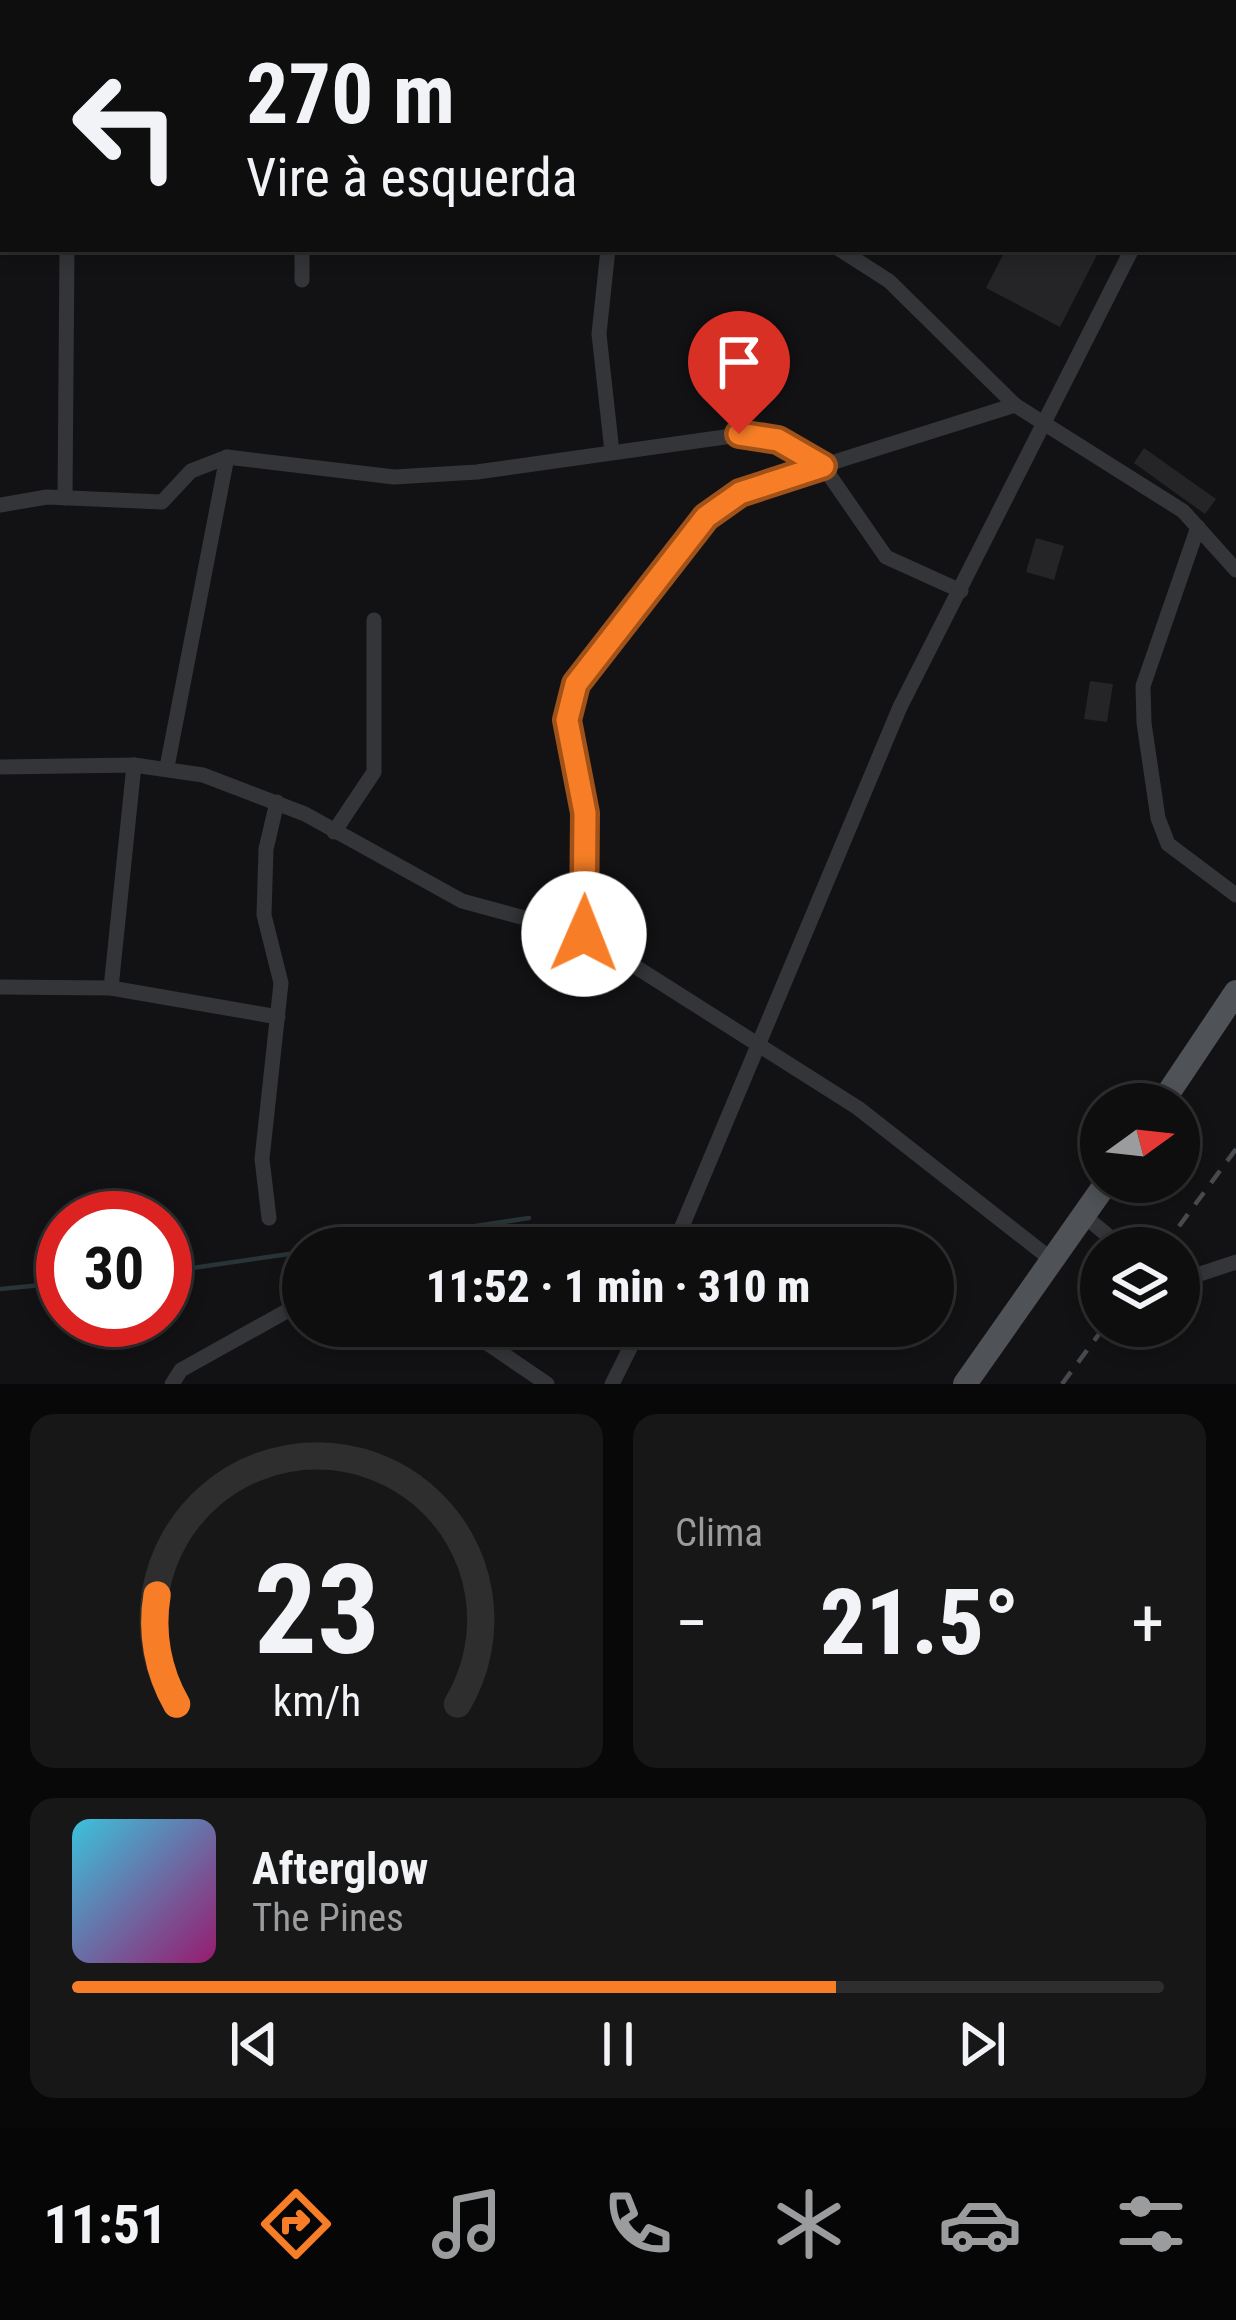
<!DOCTYPE html>
<html lang="pt">
<head>
<meta charset="utf-8">
<style>
  body { margin:0; font-family:"Roboto Condensed",sans-serif; background:#171718; color:#f1f3f6; height:100vh; display:flex; flex-direction:column; font-size:45px; white-space:nowrap }
  * { box-sizing:border-box; margin:0 }
  p { font-size:39px; color:#9b9c9e }
  .icon { flex:none; width:66px; height:66px; fill:none; stroke:currentColor; stroke-width:2; stroke-linecap:round; stroke-linejoin:round }
  .map { position:relative; height:1384px; overflow:hidden }
  .panel { display:flex; flex-direction:column; gap:30px; padding:30px; background:#080808; flex:1 }
  .panel>* { flex:none }
  .top-card { position:absolute; left:0px; top:0px; width:1236px; height:252px; box-shadow:0 6px 18px #0003,0 0 0 3px #2e2e2f; background:#0e0e0f; color:#f1f3f6; overflow:hidden }
  .needle { width:78px; rotate:75deg }
  .fabs { position:absolute; left:1080px; top:1083px; display:grid; gap:24px }
  .fabs a { display:grid; place-items:center; width:120px; height:120px; border-radius:50%; background:#0e0e0f; box-shadow:0 6px 18px #0003,0 0 0 3px #2e2e2f; font-size:60px }
  .speed { position:absolute; left:36px; top:1191px; display:flex; gap:24px; font-size:60px; font-weight:700; text-align:center }
  .speed>* { display:grid; place-content:center; width:156px; height:156px; border-radius:50%; background:#0e0e0f; box-shadow:0 6px 18px #0003,0 0 0 3px #2e2e2f; line-height:1 }
  .speed .limit { border:18px solid #d22; background:#fff; color:#111 }
  .pin { position:absolute; display:grid; place-items:center; width:102px; height:102px; color:#fff; margin:-123px -51px; border-radius:50% 50% 50% 0; rotate:-45deg; box-shadow:0 0 12px #0007 }
  .pin .icon { rotate:45deg }
  .me { position:absolute; width:132px; margin:-66px; rotate:1deg; stroke-linejoin:round; filter:drop-shadow(0 0 9px #0008) }
  .turn { display:flex; align-items:center; gap:42px; height:252px; padding:0 48px; font-size:54px }
  .turn .icon { width:156px; height:156px; stroke-width:2.5 }
  .turn b { display:block; font-size:84px; line-height:102px }
  .big { font-size:90px; font-weight:800; line-height:1.1 }
  .panel .tile { flex:1; display:flex; flex-direction:column; justify-content:center; gap:18px; min-width:0; padding:0 42px; border-radius:24px; background:#171718 }
  .panel .dial { align-items:center; gap:0 }
  .dial svg { height:312px; overflow:visible; fill:none; stroke:#2e2e2f; stroke-width:7; stroke-linecap:round; text-anchor:middle }
  .dial text { fill:#f1f3f6; stroke:none }
  .song { display:flex; align-items:center; gap:36px }
  .cover { width:144px; height:144px; border-radius:18px; background:linear-gradient(135deg,hsl(190 70% 55%),hsl(320 70% 35%)) }
  .played { height:12px; border-radius:6px; background:linear-gradient(90deg,#f77e26 70%,#2e2e2f 70%) }
  .keys { display:flex; justify-content:space-around; direction:ltr }
  .heat { display:flex; justify-content:space-between; align-items:center; font-size:66px; direction:ltr }
  .panel .tiles { flex:1; display:grid; gap:30px; grid-template-columns:1fr 1fr }
  .tile:last-child { grid-column:span 2 }
  .trip { position:absolute; left:282px; top:1227px; width:672px; height:120px; border-radius:60px; background:#0e0e0f; box-shadow:0 6px 18px #0003,0 0 0 3px #2e2e2f; font-weight:800; line-height:120px; text-align:center }
  .tabs { display:flex; height:192px; justify-content:space-around; align-items:center; background:#060606; color:#9b9c9e }
  .tabs .icon { width:84px; height:84px }
  .tabs .on { color:#f77e26 }
  .tabs b { font-size:54px; color:#f1f3f6 }
  .map>svg:first-child { display:block }
  .lines { fill:none; stroke-linecap:round; stroke-linejoin:round }
  .stream { stroke:#283437; stroke-width:4.5 }
  .building { fill:#252528 }
  .street { stroke:#333539; stroke-width:15 }
  .primary { stroke:#4f5358; stroke-width:24 }
  .rail { stroke:#464a4e; stroke-width:4.5; stroke-dasharray:15 12; stroke-linecap:butt }
  .route-casing { stroke:#a15219; stroke-width:30 }
  .route { stroke:#f77e26; stroke-width:21 }
</style>
</head>
<body>
<div class="map">
<svg width="1236" height="1384" viewBox="0 0 1236 1384">
  <rect width="100%" height="100%" fill="#121214"/>
  <g class="lines">
    <g class="stream">
      <polyline points="329,1248 529,1218"/>
      <polyline points="165,1272 303,1252"/>
      <polyline points="0,1289 63,1283"/>
    </g>
  </g>
  <g class="building">
    <polygon points="1006,249 1100,249 1060,327 986,288"/>
    <polygon points="1144,448 1216,499 1205,514 1134,463"/>
    <polygon points="1036,538 1064,546 1054,580 1026,572"/>
    <polygon points="1090,681 1113,684 1107,722 1084,719"/>
  </g>
  <g class="lines">
    <g class="street">
      <polyline points="508,0 509,3"/>
      <polyline points="578,3 581,0"/>
      <polyline points="978,3 980,0"/>
      <polyline points="0,45 3,45"/>
      <polyline points="1233,46 1236,40"/>
      <polyline points="608,249 599,334 612,452"/>
      <polyline points="839,249 889,281 1015,405 1183,511 1236,570"/>
      <polyline points="302,280 302,249"/>
      <polyline points="65,498 67,249"/>
      <path d="M 0,505 L 47,497 L 162,502 L 191,471 L 227,457 L 394,477 L 477,472 L 739,435 C 771,439 795,447 823,466 L 886,557 L 961,591"/>
      <polyline points="1198,527 1143,686 1144,723 1158,818 1168,844 1236,895"/>
      <polyline points="0,767 134,765 203,775 305,814 462,901 584,934 858,1108 1052,1260"/>
      <polyline points="167,767 227,457"/>
      <polyline points="334,832 374,772 374,620"/>
      <polyline points="584,934 585,813 567,720 576,684 706,517 739,492 1015,405"/>
      <polyline points="0,987 111,988 278,1017"/>
      <polyline points="111,988 134,765"/>
      <polyline points="1083,1215 1123,1248"/>
      <polyline points="269,1218 262,1159 281,983 264,915 266,849 277,802"/>
      <polyline points="673,1248 900,707 1132,249"/>
      <polyline points="1179,1281 1236,1262"/>
      <polyline points="462,1326 547,1384"/>
      <polyline points="172,1384 181,1370 303,1302"/>
      <polyline points="612,1384 641,1326"/>
    </g>
    <g class="primary">
      <polyline points="1161,1104 1236,992"/>
      <polyline points="965,1384 1107,1182"/>
    </g>
    <g class="rail">
      <polyline points="1163,1248 1236,1149"/>
      <polyline points="1062,1384 1105,1326"/>
    </g>
  </g>
  <g class="lines">
    <g class="route-casing">
      <polyline id="route" points="584,934 585,813 567,720 576,684 706,517 740,493 823,466 778,440 739,434"/>
    </g>
    <use href="#route" class="route"/>
  </g>
</svg>
<div class="fabs">
<a><svg class="needle" viewBox="-14 -14 28 28"><path d="M0-13l5 13h-10z" fill="#e53935"/><path d="M0 13l5-13h-10z" fill="#9b9c9e"/></svg></a>
<a><svg class="icon" aria-label="layers" viewBox="0 0 24 24"><path d="M12 4l9 5-9 5-9-5zM3 14l9 5 9-5"/></svg></a>
</div>
<div class="speed"><div class="limit">30</div></div>
<div class="pin" style="left:739px;top:434px;background:#d93025"><svg class="icon" aria-label="arrive" viewBox="0 0 24 24"><path d="M6 21V4h12l-3 4 3 4H6"/></svg></div>
<svg class="me" style="left:584px;top:934px" viewBox="-20 -20 40 40"><circle r="19" fill="#fff"/><path d="M0-13L10 11 0 6-10 11z" fill="#f77e26"/></svg>
<div class="trip">11:52 · 1 min · 310 m</div>
<div class="top-card">
<div class="turn"><svg class="icon" aria-label="left" viewBox="0 0 24 24"><path d="M17 20v-9H6M10 6l-5 5 5 5"/></svg><div><b>270 m</b>Vire à esquerda</div></div>
</div>
</div>
<section class="panel">
<div class="tiles">
<div class="tile dial"><svg viewBox="0 0 100 80">
<path d="M14 69A42 42 0 1 1 86 69"/>
<path d="M14 69A42 42 0 0 1 9 41" stroke="#f77e26"/>
<text x="50" y="56" font-size="32" font-weight="700">23</text>
<text x="50" y="72" font-size="11">km/h</text>
</svg></div>
<div class="tile"><p>Clima</p>
<div class="heat"><a>−</a><b class="big">21.5°</b><a>+</a></div>
</div>
<div class="tile">
<div class="song"><i class="cover"></i><div><b>Afterglow</b><p>The Pines</p></div></div>
<div class="played"></div>
<div class="keys"><svg class="icon" aria-label="previous" viewBox="0 0 24 24"><path d="M18 5L8 12l10 7zM5 5v14"/></svg><svg class="icon" aria-label="pause" viewBox="0 0 24 24"><path d="M8 5v14M16 5v14"/></svg><svg class="icon" aria-label="next" viewBox="0 0 24 24"><path d="M6 5l10 7-10 7zM19 5v14"/></svg></div>
</div>
</div>
</section>
<nav class="tabs">
<b>11:51</b>
<svg class="icon on" aria-label="directions" viewBox="0 0 24 24"><path d="M12 3l9 9-9 9-9-9zM9 14v-3h6M13 9l2 2-2 2"/></svg>
<svg class="icon" aria-label="music" viewBox="0 0 24 24"><path d="M9 18V5l10-2v13"/><circle cx="6" cy="18" r="3"/><circle cx="16" cy="16" r="3"/></svg>
<svg class="icon" aria-label="phone" viewBox="0 0 24 24"><path d="M5 4h4l2 5-3 2q2 4 5 5l2-3 5 2v4C11 20 4 13 5 4z"/></svg>
<svg class="icon" aria-label="climate" viewBox="0 0 24 24"><path d="M12 3v18M4 7l16 10M4 17L20 7"/></svg>
<svg class="icon" aria-label="car" viewBox="0 0 24 24"><path d="M5 17H2v-5l4-1 3-4h7l3 4 3 1v5h-3M9 17h6M6 11h13"/><circle cx="7" cy="17" r="2"/><circle cx="17" cy="17" r="2"/></svg>
<svg class="icon" aria-label="filters" viewBox="0 0 24 24"><path d="M4 7h16M4 17h16"/><circle cx="9" cy="7" r="2"/><circle cx="15" cy="17" r="2"/></svg>
</nav>
</body>
</html>
